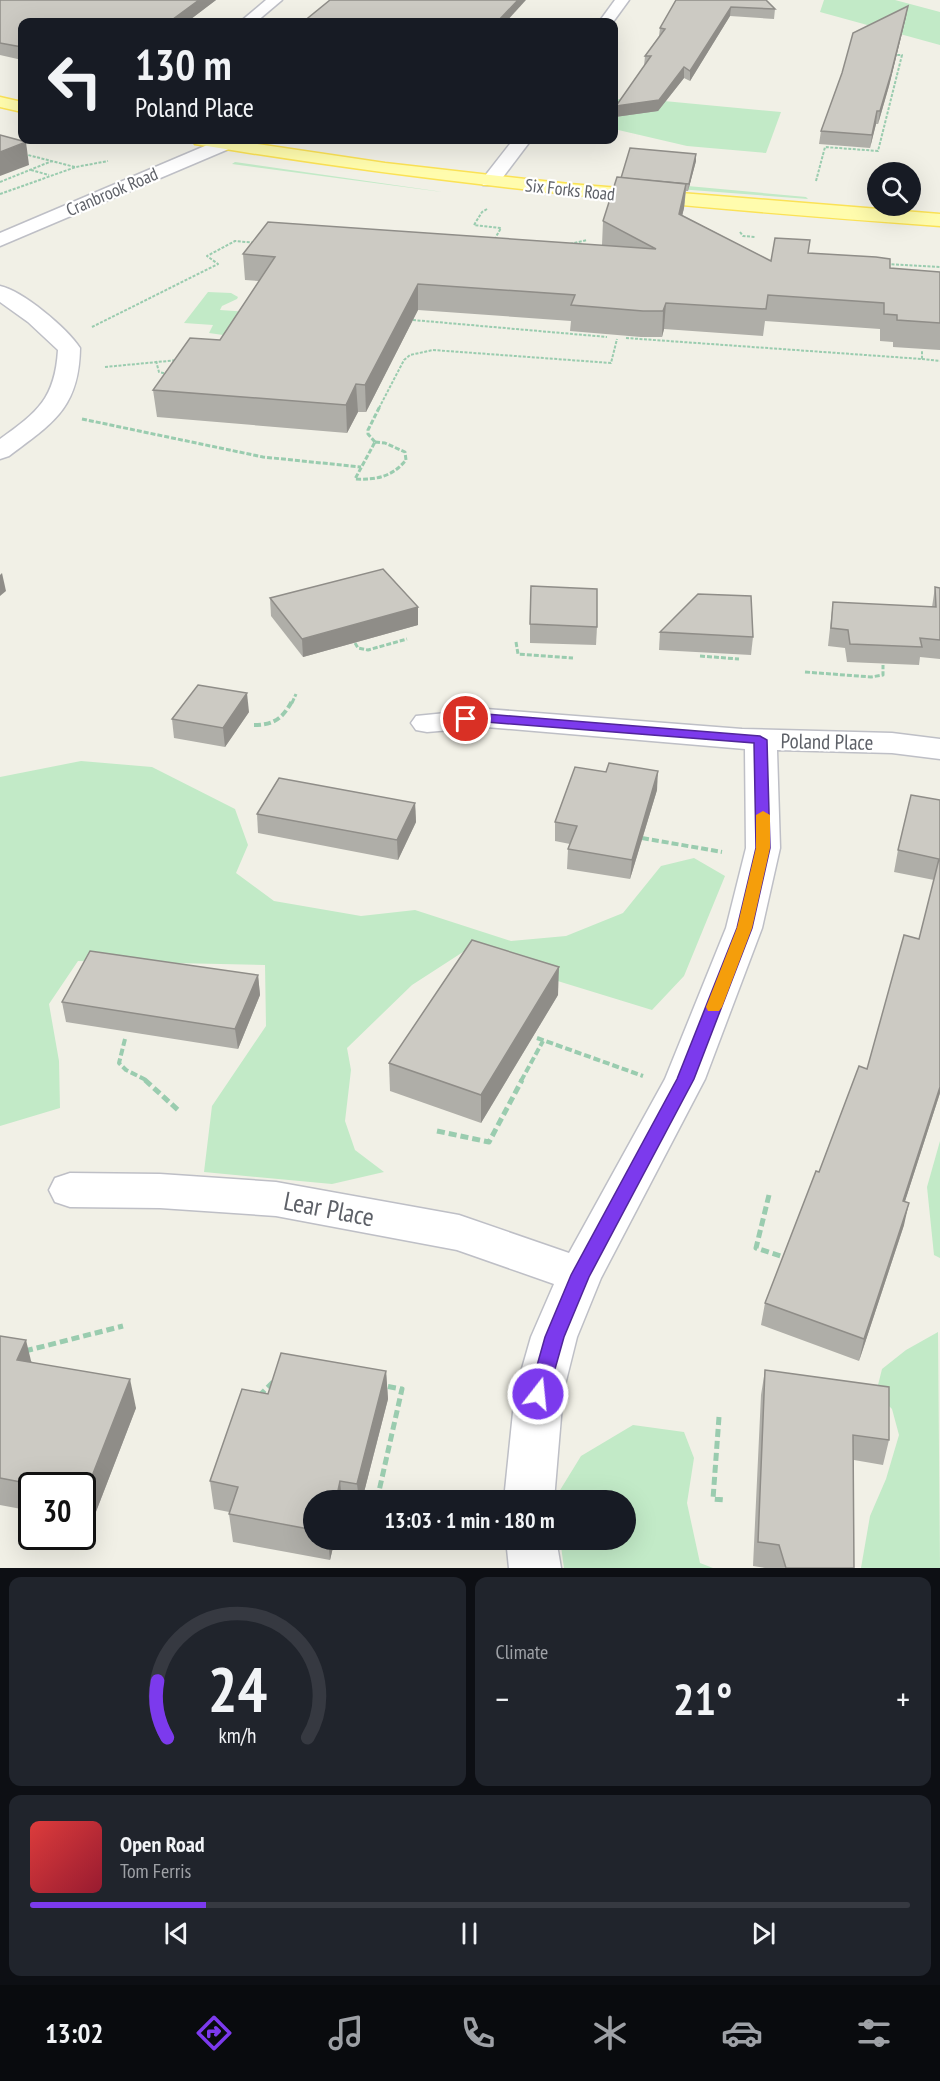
<!DOCTYPE html>
<html lang="en">
<head>
<meta charset="utf-8">
<style>
  body { margin:0; font-family:"PT Sans Narrow",sans-serif; background:#20242c; color:#f1f3f6; height:100vh; display:flex; flex-direction:column; font-size:22px; white-space:nowrap }
  * { box-sizing:border-box; margin:0 }
  p { font-size:20px; color:#9ea1a6 }
  .icon { flex:none; width:33px; height:33px; fill:none; stroke:currentColor; stroke-width:2; stroke-linecap:round; stroke-linejoin:round }
  .map { position:relative; height:1568px; overflow:hidden }
  .side { display:flex; flex-direction:column; gap:9px; padding:9px; background:#0d0f14; flex:1 }
  .side>* { flex:none }
  .top-card { position:absolute; left:18px; top:18px; width:600px; height:126px; border-radius:12px; box-shadow:0 6px 24px #0002; background:#171b24; color:#f1f3f6; overflow:hidden }
  .fabs { position:absolute; left:867px; top:162px; display:grid; gap:12px }
  .fabs a { display:grid; place-items:center; width:54px; height:54px; border-radius:50%; background:#171b24; box-shadow:0 6px 24px #0002; font-size:30px }
  .speed { position:absolute; left:18px; top:1472px; display:flex; gap:12px; font-size:30px; font-weight:700; text-align:center }
  .speed>* { display:grid; place-content:center; width:78px; height:78px; border-radius:50%; background:#171b24; box-shadow:0 6px 24px #0002; line-height:1 }
  .speed .limit { border:3px solid #111; border-radius:9px; background:#fff; color:#111 }
  .pin { position:absolute; display:grid; place-items:center; width:51px; height:51px; color:#fff; margin:-26px; border:3px solid #fff; border-radius:50%; box-shadow:0 2px 6px #0007 }
  .me { position:absolute; width:66px; margin:-33px; rotate:16deg; stroke-linejoin:round; filter:drop-shadow(0 0 4px #0008) }
  .turn { display:flex; align-items:center; gap:21px; height:126px; padding:0 18px; font-size:27px }
  .turn .icon { width:78px; height:78px; stroke-width:2.5 }
  .turn b { display:block; font-size:42px; line-height:51px }
  .big { font-size:45px; font-weight:600; line-height:1.1 }
  .side .card { flex:1; display:flex; flex-direction:column; justify-content:center; gap:9px; min-width:0; padding:0 21px; border-radius:12px; background:#20242c }
  .side .dial { align-items:center; gap:0 }
  .dial svg { height:156px; overflow:visible; fill:none; stroke:#363941; stroke-width:7; stroke-linecap:round; text-anchor:middle }
  .dial text { fill:#f1f3f6; stroke:none }
  .song { display:flex; align-items:center; gap:18px }
  .cover { width:72px; height:72px; border-radius:9px; background:linear-gradient(135deg,hsl(0 70% 55%),hsl(350 70% 35%)) }
  .played { height:6px; border-radius:3px; background:linear-gradient(90deg,#7c3aed 20%,#363941 20%) }
  .keys { display:flex; justify-content:space-around; direction:ltr }
  .heat { display:flex; justify-content:space-between; align-items:center; font-size:33px; direction:ltr }
  .side .tiles { flex:1; display:grid; gap:9px; grid-template-columns:1fr 1fr }
  .card:last-child { grid-column:span 2 }
  .trip { position:absolute; left:303px; top:1490px; width:333px; height:60px; border-radius:30px; background:#171b24; box-shadow:0 6px 24px #0002; font-weight:600; line-height:60px; text-align:center }
  .tabs { display:flex; height:96px; justify-content:space-around; align-items:center; background:#090b0e; color:#9ea1a6 }
  .tabs .icon { width:42px; height:42px }
  .tabs .on { color:#7c3aed }
  .tabs b { font-size:27px; color:#f1f3f6 }
  .map>svg:first-child { display:block }
  .green { fill:#c2eac7 }
  .lines { fill:none; stroke-linecap:round; stroke-linejoin:round }
  .street-casing { stroke:#bebfc6; stroke-width:3 }
  .primary-casing { stroke:#fbe256; stroke-width:3 }
  .path-far3 { stroke:#9accaf; stroke-width:2; stroke-dasharray:3 1.5; stroke-linecap:butt }
  .path-far2 { stroke:#9accaf; stroke-width:3; stroke-dasharray:5 2; stroke-linecap:butt }
  .path-far1 { stroke:#9accaf; stroke-width:4; stroke-dasharray:7 3; stroke-linecap:butt }
  .path { stroke:#9accaf; stroke-width:5; stroke-dasharray:8 4; stroke-linecap:butt }
  .street { fill:#fff; fill-rule:evenodd }
  .primary { fill:#fffcad; fill-rule:evenodd }
  .wall { fill:#afaea8 }
  .shaded-wall { fill:#8f8d88 }
  .building { fill:#cccac3; stroke:#8f8d88; stroke-width:1.5 }
  .route { fill:#7c3aed; stroke:#51269a; stroke-width:1.5 }
  .slow { fill:#f59e0b }
  .labels { text-anchor:middle; stroke-width:4.5; stroke-linejoin:round; paint-order:stroke }
  .far-street-label { font-size:18px; fill:#5e6168; stroke:#fff }
  .street-label { font-size:21px; fill:#5e6168; stroke:#fff }
  .near-street-label { font-size:26px; fill:#5e6168; stroke:#fff }
</style>
</head>
<body>
<div class="map">
<svg width="940" height="1568" viewBox="0 0 940 1568">
  <rect width="100%" height="100%" fill="#f1f0e6"/>
  <g class="green">
    <polygon points="824,0 895,0 940,12 940,45 820,12"/>
    <polygon points="614,99 643,99 781,112 766,153 687,146 614,129"/>
    <polygon points="235,162 436,191 442,192 232,164"/>
    <polygon points="666,184 806,197 808,199 665,188"/>
    <polygon points="208,292 231,293 238,297 237,299 222,306 220,310 249,312 223,335 209,333 213,325 184,323"/>
    <polygon points="81,761 152,767 235,809 248,845 236,873 274,901 361,916 415,910 511,941 566,936 623,913 661,866 694,858 725,876 684,976 652,1010 463,952 412,985 347,1048 351,1070 345,1121 355,1150 384,1172 332,1184 204,1172 212,1106 266,1026 265,965 78,961 49,1004 59,1061 60,1108 0,1126 0,777"/>
    <polygon points="940,1141 940,1258 934,1255 927,1187"/>
    <polygon points="938,1332 940,1568 861,1568 870,1516 886,1479 899,1435 892,1409 876,1393 882,1369 906,1350"/>
    <polygon points="633,1425 684,1432 694,1458 687,1503 700,1563 713,1568 564,1568 560,1539 626,1539 626,1500 554,1500 581,1456"/>
  </g>
  <g class="lines">
    <g class="street-casing">
      <g id="street">
        <polygon points="266,0 282,0 256,22 240,22"/>
        <polygon points="615,0 629,0 613,22 599,22"/>
        <polygon points="219,140 229,140 234,144 231,148 0,246 0,233"/>
        <polygon points="513,140 531,140 497,185 483,185 481,181"/>
        <path d="M 0,286 C 23,291 67,328 80,348 C 79,408 53,423 9,456 L 0,459 L 0,439 C 38,412 55,398 58,350 L 28,322 L 0,302 Z"/>
        <polygon points="486,709 742,729 892,733 940,739 940,759 892,753 777,750 780,848 762,928 705,1079 601,1278 577,1337 563,1393 554,1500 504,1500 515,1393 531,1337 554,1284 457,1250 276,1216 160,1208 70,1207 55,1202 49,1190 55,1178 70,1173 160,1174 276,1182 459,1215 569,1253 665,1079 726,928 746,848 745,749 486,727 427,732 416,730 411,723 416,716"/>
        <polygon points="506,1539 556,1539 561,1568 509,1568"/>
      </g>
    </g>
    <g class="primary-casing">
      <g id="primary">
        <polygon points="0,97 22,102 22,112 0,107"/>
        <path d="M 192,140 L 231,140 L 385,163 L 570,184 L 940,214 L 940,226 C 692,208 446,186 201,145 L 195,144 Z"/>
      </g>
    </g>
    <g class="path-far3">
      <polyline points="24,154 75,167"/>
      <polyline points="31,170 49,175"/>
      <polyline points="816,181 825,147 878,151 902,55 893,55"/>
      <polyline points="0,182 52,161"/>
      <polyline points="0,194 76,167 108,161"/>
      <polyline points="487,209 482,212 474,225 501,228 493,242"/>
      <polyline points="740,232 743,236 755,237"/>
      <polyline points="570,244 587,240"/>
      <polyline points="887,264 940,267"/>
      <polyline points="413,320 607,337"/>
      <polyline points="92,327 218,264 207,256 235,241 257,243"/>
      <polyline points="626,338 922,359 922,350"/>
      <polyline points="922,359 940,361"/>
      <polyline points="156,361 159,372 167,374"/>
      <polyline points="105,367 178,360"/>
      <polyline points="379,408 404,360 410,355 433,350 611,363 617,339"/>
    </g>
    <g class="path-far2">
      <polyline points="82,419 263,457 361,467"/>
      <path d="M 375,442 L 385,443 L 405,452 L 406,460 C 392,477 376,480 355,479 Z"/>
      <polyline points="375,442 368,434 368,430 380,406"/>
      <polyline points="516,642 518,654 573,658"/>
      <polyline points="355,643 358,648 368,650 407,639"/>
      <polyline points="700,656 739,659"/>
      <polyline points="805,672 871,677 883,675 883,665"/>
      <polyline points="292,703 296,694"/>
    </g>
    <g class="path-far1">
      <path d="M 254,725 C 274,725 283,718 292,701"/>
      <polyline points="642,838 722,852"/>
      <polyline points="537,1038 643,1076"/>
      <polyline points="125,1039 119,1063 126,1070 148,1081"/>
      <polyline points="521,1081 543,1041"/>
    </g>
    <g class="path">
      <polyline points="145,1080 178,1110"/>
      <polyline points="437,1131 489,1142 522,1080"/>
      <polyline points="769,1195 756,1248 784,1257"/>
      <polyline points="25,1351 123,1326"/>
      <polyline points="259,1396 273,1382"/>
      <polyline points="719,1417 713,1499 725,1500"/>
      <polyline points="377,1500 402,1389 385,1386"/>
    </g>
    <use href="#street" class="street"/>
    <use href="#primary" class="primary"/>
  </g>
  <g class="wall">
    <polygon points="0,0 216,0 187,22 22,22 22,60 0,55"/>
    <polygon points="676,0 775,9 774,19 730,16 690,81 684,78 658,111 615,117 644,66 645,56 659,36 660,28"/>
    <polygon points="906,17 889,86 878,124 876,124 870,148 819,144 821,131"/>
    <polygon points="696,154 696,161 688,191 686,191 684,208 682,215 771,261 808,253 890,268 940,272 940,350 893,347 893,342 880,341 880,329 765,321 763,336 664,329 662,337 641,337 570,331 571,321 418,310 366,412 358,412 347,433 157,417 153,390 220,340 259,281 245,280 243,254 602,245 603,221 621,178"/>
    <polygon points="935,587 940,588 940,659 920,657 919,665 847,662 845,648 828,646 833,602 932,607"/>
    <polygon points="270,598 418,607 418,625 303,657 271,616"/>
    <polygon points="530,624 597,627 596,645 530,643"/>
    <polygon points="660,632 753,637 751,655 659,650"/>
    <polygon points="249,712 225,747 174,738 172,719"/>
    <polygon points="657,790 630,879 567,869 568,849 570,844 555,841 555,822"/>
    <polygon points="940,800 940,1093 905,1201 904,1225 859,1361 761,1325 765,1303 819,1172 867,1069 919,939 934,880 894,872 898,850"/>
    <polygon points="415,803 416,822 398,860 258,833 257,814"/>
    <polygon points="258,975 260,995 238,1049 66,1022 62,1002"/>
    <polygon points="558,995 481,1123 390,1091 389,1063"/>
    <polygon points="0,1336 32,1362 136,1408 92,1522 82,1520 82,1485 32,1485 32,1511 0,1505"/>
    <polygon points="765,1370 889,1440 883,1465 854,1460 854,1568 765,1568 753,1566 761,1395"/>
    <polygon points="386,1371 388,1399 362,1500 314,1500 314,1539 335,1539 330,1560 233,1542 229,1514 229,1512 214,1509 210,1481 268,1394"/>
  </g>
  <g class="shaded-wall">
    <polygon points="199,0 216,0 187,22 169,22"/>
    <polygon points="518,0 526,0 506,22 497,22"/>
    <polygon points="908,6 906,17 889,86 878,124 880,111"/>
    <polygon points="731,7 730,16 690,81 690,71"/>
    <polygon points="684,67 684,78 658,111 615,117 616,106"/>
    <polygon points="877,111 876,124 870,148 872,135"/>
    <polygon points="26,142 29,165 0,176 0,152"/>
    <polygon points="696,154 696,161 688,191 689,184"/>
    <polygon points="686,184 684,208 677,238 679,214"/>
    <polygon points="418,284 418,310 366,412 365,385"/>
    <polygon points="666,303 664,329 662,337 663,311"/>
    <polygon points="356,384 358,412 347,433 346,405"/>
    <polygon points="2,573 6,591 0,596 0,575"/>
    <polygon points="418,607 418,625 303,657 302,639"/>
    <polygon points="247,693 249,712 225,747 223,728"/>
    <polygon points="658,771 657,790 630,879 632,860"/>
    <polygon points="415,803 416,822 398,860 397,840"/>
    <polygon points="559,967 558,995 481,1123 481,1095"/>
    <polygon points="258,975 260,995 238,1049 235,1029"/>
    <polygon points="940,1087 940,1093 898,1223 903,1201"/>
    <polygon points="909,1203 904,1225 859,1361 864,1339"/>
    <polygon points="26,1340 33,1369 17,1360"/>
    <polygon points="386,1371 388,1399 362,1500 359,1500 357,1484"/>
    <polygon points="130,1379 136,1408 92,1522 85,1494"/>
    <polygon points="340,1481 342,1500 336,1500"/>
    <polygon points="328,1539 335,1539 330,1560"/>
  </g>
  <g class="building">
    <polygon points="0,0 199,0 169,22 22,22 22,47 0,43"/>
    <polygon points="330,0 518,0 497,22 303,22"/>
    <polygon points="676,0 766,0 775,9 731,7 690,71 684,67 659,100 616,106 651,56 645,56 665,29 660,28"/>
    <polygon points="908,6 891,74 880,111 877,111 872,135 821,131 842,73 853,33"/>
    <polygon points="0,135 26,142 0,152"/>
    <polygon points="630,148 696,154 689,184 621,178"/>
    <polygon points="617,177 686,184 679,214 771,261 775,238 810,240 808,253 876,257 890,259 890,268 940,272 940,323 897,320 897,315 884,314 884,303 768,295 766,309 666,303 663,311 643,311 571,305 575,295 418,284 365,385 356,384 346,405 153,390 190,338 220,340 275,257 243,254 268,222 656,249 603,221"/>
    <polygon points="383,569 418,607 302,639 270,598"/>
    <polygon points="531,586 597,589 597,627 530,624"/>
    <polygon points="935,587 940,588 940,640 920,638 922,647 850,644 848,630 831,628 833,602 936,607"/>
    <polygon points="698,594 751,596 753,637 660,632"/>
    <polygon points="198,685 247,693 223,728 172,719"/>
    <polygon points="609,763 658,771 632,860 568,849 577,826 555,822 575,767 606,772"/>
    <polygon points="279,778 415,803 397,840 257,814"/>
    <polygon points="911,795 940,800 940,1087 903,1201 909,1203 864,1339 765,1303 816,1171 819,1172 859,1066 867,1069 904,935 919,939 939,859 898,850"/>
    <polygon points="472,940 559,967 481,1095 389,1063"/>
    <polygon points="90,951 258,975 235,1029 62,1002"/>
    <polygon points="0,1336 26,1340 17,1360 130,1379 85,1494 82,1494 82,1485 36,1485 0,1478"/>
    <polygon points="281,1353 386,1371 357,1484 340,1481 336,1500 314,1500 314,1530 229,1514 238,1487 210,1481 242,1389 268,1394"/>
    <polygon points="765,1370 889,1387 889,1440 853,1435 854,1568 786,1568 779,1545 758,1542"/>
  </g>
  <polygon class="route" points="486,714 760,736 767,740 770,848 752,928 694,1079 589,1277 564,1337 548,1394 545,1400 538,1402 532,1400 529,1394 545,1337 571,1275 677,1079 737,928 756,848 754,743 486,722 466,723 460,719 466,715"/>
  <polygon class="slow" points="763,811 770,815 770,848 752,928 722,1007 719,1011 708,1011 706,1007 737,928 756,848 756,815"/>
  <g class="labels">
    <g class="far-street-label">
      <text transform="translate(570 190) rotate(6)" y="6">Six Forks Road</text>
      <text transform="translate(112 192) rotate(-23)" y="6">Cranbrook Road</text>
    </g>
    <g class="street-label">
      <text transform="translate(827 742) rotate(1)" y="7">Poland Place</text>
    </g>
    <g class="near-street-label">
      <text transform="translate(329 1209) rotate(11)" y="9">Lear Place</text>
    </g>
  </g>
</svg>
<div class="fabs">
<a><svg class="icon" aria-label="search" viewBox="0 0 24 24"><circle cx="10" cy="10" r="6"/><path d="M15 15l6 6"/></svg></a>
</div>
<div class="speed"><div class="limit">30</div></div>
<div class="pin" style="left:466px;top:719px;background:#d93025"><svg class="icon" aria-label="arrive" viewBox="0 0 24 24"><path d="M6 21V4h12l-3 4 3 4H6"/></svg></div>
<svg class="me" style="left:538px;top:1394px" viewBox="-20 -20 40 40"><circle r="17" fill="#7c3aed" stroke="#fff" stroke-width="3"/><path d="M0-11L8 9 0 5-8 9z" fill="#fff"/></svg>
<div class="trip">13:03 · 1 min · 180 m</div>
<div class="top-card">
<div class="turn"><svg class="icon" aria-label="left" viewBox="0 0 24 24"><path d="M17 20v-9H6M10 6l-5 5 5 5"/></svg><div><b>130 m</b>Poland Place</div></div>
</div>
</div>
<section class="side">
<div class="tiles">
<div class="card dial"><svg viewBox="0 0 100 80">
<path d="M14 69A42 42 0 1 1 86 69"/>
<path d="M14 69A42 42 0 0 1 9 40" stroke="#7c3aed"/>
<text x="50" y="56" font-size="32" font-weight="700">24</text>
<text x="50" y="72" font-size="11">km/h</text>
</svg></div>
<div class="card"><p>Climate</p>
<div class="heat"><a>−</a><b class="big">21°</b><a>+</a></div>
</div>
<div class="card">
<div class="song"><i class="cover"></i><div><b>Open Road</b><p>Tom Ferris</p></div></div>
<div class="played"></div>
<div class="keys"><svg class="icon" aria-label="previous" viewBox="0 0 24 24"><path d="M18 5L8 12l10 7zM5 5v14"/></svg><svg class="icon" aria-label="pause" viewBox="0 0 24 24"><path d="M8 5v14M16 5v14"/></svg><svg class="icon" aria-label="next" viewBox="0 0 24 24"><path d="M6 5l10 7-10 7zM19 5v14"/></svg></div>
</div>
</div>
</section>
<nav class="tabs">
<b>13:02</b>
<svg class="icon on" aria-label="directions" viewBox="0 0 24 24"><path d="M12 3l9 9-9 9-9-9zM9 14v-3h6M13 9l2 2-2 2"/></svg>
<svg class="icon" aria-label="music" viewBox="0 0 24 24"><path d="M9 18V5l10-2v13"/><circle cx="6" cy="18" r="3"/><circle cx="16" cy="16" r="3"/></svg>
<svg class="icon" aria-label="phone" viewBox="0 0 24 24"><path d="M5 4h4l2 5-3 2q2 4 5 5l2-3 5 2v4C11 20 4 13 5 4z"/></svg>
<svg class="icon" aria-label="climate" viewBox="0 0 24 24"><path d="M12 3v18M4 7l16 10M4 17L20 7"/></svg>
<svg class="icon" aria-label="car" viewBox="0 0 24 24"><path d="M5 17H2v-5l4-1 3-4h7l3 4 3 1v5h-3M9 17h6M6 11h13"/><circle cx="7" cy="17" r="2"/><circle cx="17" cy="17" r="2"/></svg>
<svg class="icon" aria-label="filters" viewBox="0 0 24 24"><path d="M4 7h16M4 17h16"/><circle cx="9" cy="7" r="2"/><circle cx="15" cy="17" r="2"/></svg>
</nav>
</body>
</html>
